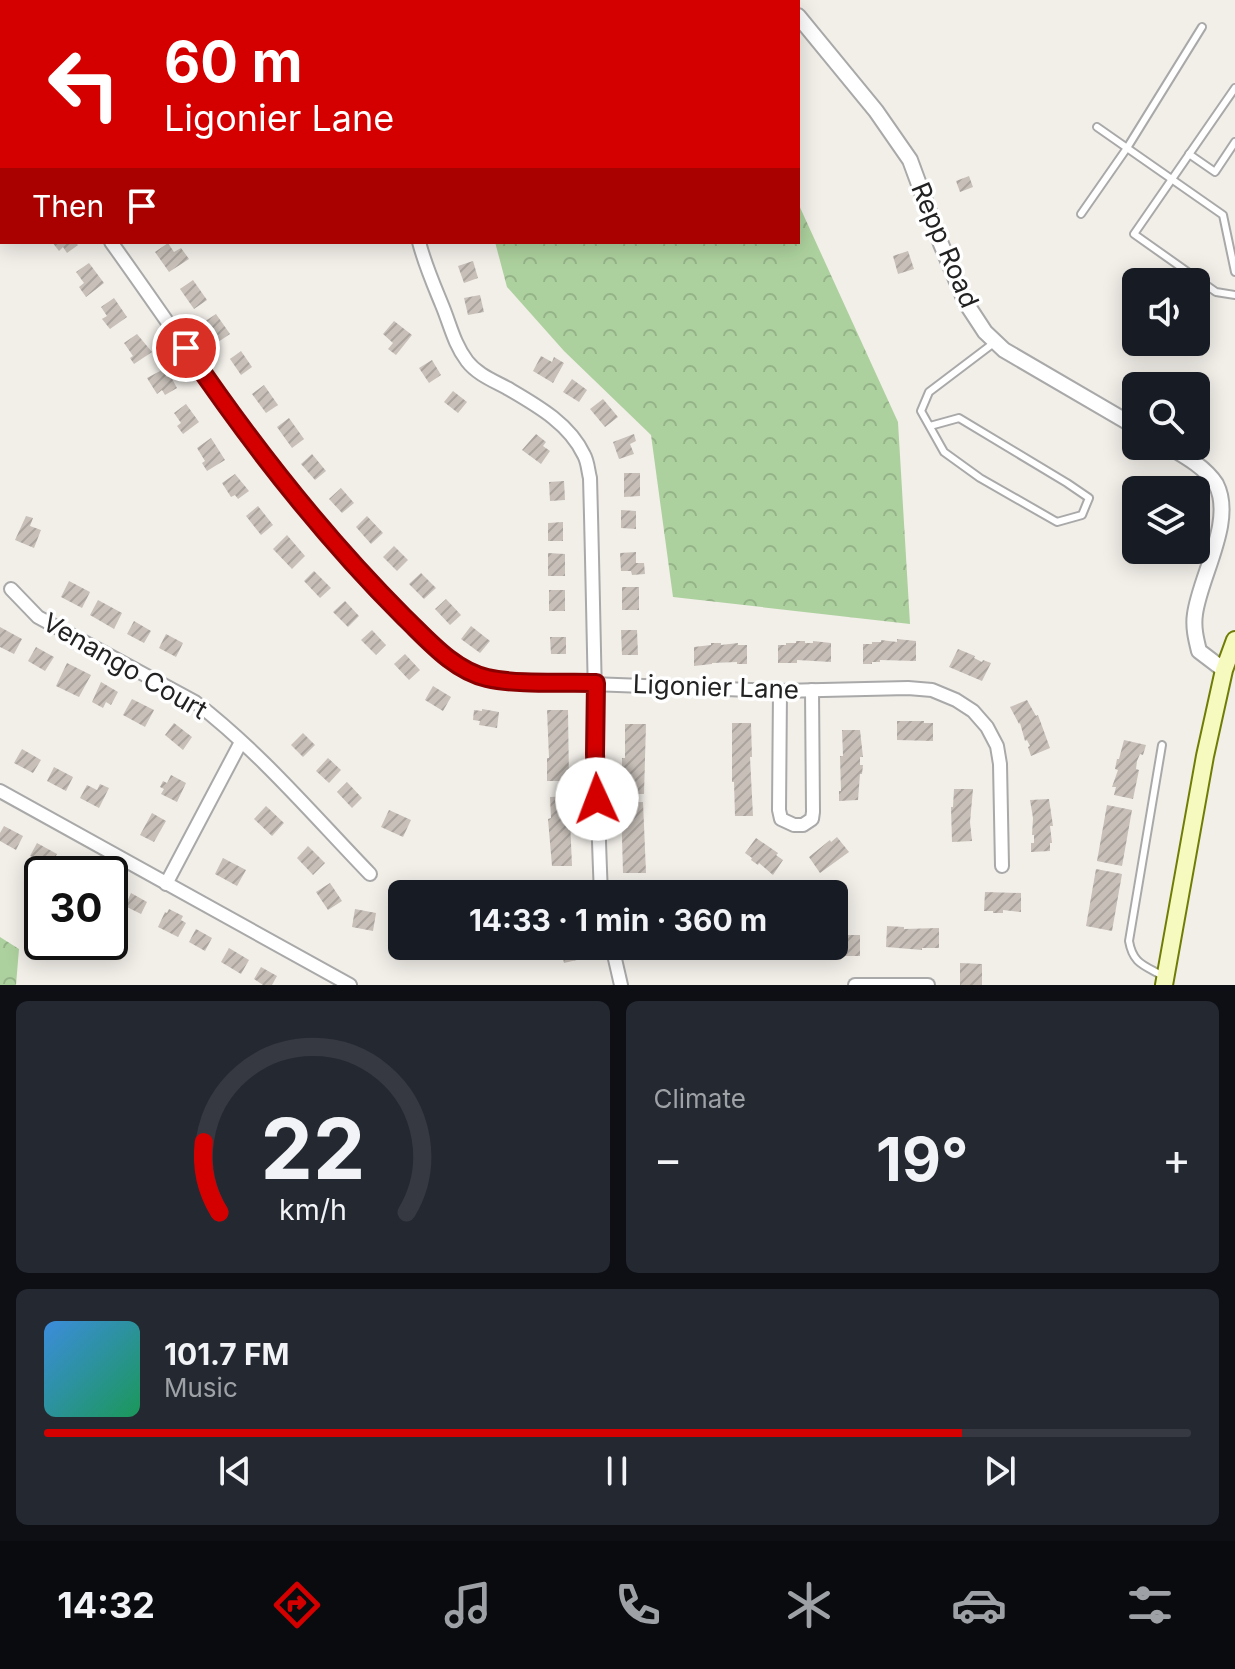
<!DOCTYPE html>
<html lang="en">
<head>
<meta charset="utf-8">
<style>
  body { margin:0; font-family:Inter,sans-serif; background:#242831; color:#f1f3f6; height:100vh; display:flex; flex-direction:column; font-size:30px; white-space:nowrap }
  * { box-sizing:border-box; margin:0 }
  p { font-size:26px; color:#9ea1a6 }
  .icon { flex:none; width:44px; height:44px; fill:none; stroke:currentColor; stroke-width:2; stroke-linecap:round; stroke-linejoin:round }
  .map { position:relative; height:985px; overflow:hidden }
  .drawer { display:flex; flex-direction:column; gap:16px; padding:16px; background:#0d0f14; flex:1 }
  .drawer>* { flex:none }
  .hud { position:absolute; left:0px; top:0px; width:800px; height:244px; box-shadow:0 4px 20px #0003; background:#d40000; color:#fff; overflow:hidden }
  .controls { position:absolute; left:1122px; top:268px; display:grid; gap:16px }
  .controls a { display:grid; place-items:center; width:88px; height:88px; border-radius:12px; background:#171b24; box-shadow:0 4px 20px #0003; font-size:40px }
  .speed { position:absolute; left:24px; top:856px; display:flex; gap:16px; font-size:40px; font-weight:700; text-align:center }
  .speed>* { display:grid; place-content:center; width:104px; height:104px; border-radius:50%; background:#171b24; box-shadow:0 4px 20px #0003; line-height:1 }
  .speed .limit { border:4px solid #111; border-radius:12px; background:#fff; color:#111 }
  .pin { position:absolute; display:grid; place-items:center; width:68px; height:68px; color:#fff; margin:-34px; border:4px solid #fff; border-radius:50%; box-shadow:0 2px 8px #0007 }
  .me { position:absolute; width:88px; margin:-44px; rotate:358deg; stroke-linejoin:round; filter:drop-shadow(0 0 6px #0008) }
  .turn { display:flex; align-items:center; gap:28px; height:168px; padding:0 32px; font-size:36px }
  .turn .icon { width:104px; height:104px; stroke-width:2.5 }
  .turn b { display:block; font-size:56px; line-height:68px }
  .then { display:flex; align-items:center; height:76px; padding:0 32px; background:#0003; gap:16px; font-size:30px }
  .big { font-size:60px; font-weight:700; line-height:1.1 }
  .drawer .widget { flex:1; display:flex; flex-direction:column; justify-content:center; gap:12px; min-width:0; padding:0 28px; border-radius:12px; background:#242831 }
  .drawer .dial { align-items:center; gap:0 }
  .dial svg { height:208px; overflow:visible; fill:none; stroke:#363941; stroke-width:7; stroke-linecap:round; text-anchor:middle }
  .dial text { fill:#f1f3f6; stroke:none }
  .song { display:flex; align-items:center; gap:24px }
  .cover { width:96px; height:96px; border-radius:12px; background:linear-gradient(135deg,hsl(210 70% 55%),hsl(150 70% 35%)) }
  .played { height:8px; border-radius:4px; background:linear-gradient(90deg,#d40000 80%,#363941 80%) }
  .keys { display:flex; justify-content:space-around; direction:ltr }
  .heat { display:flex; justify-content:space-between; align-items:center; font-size:44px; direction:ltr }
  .drawer .tiles { flex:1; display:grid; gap:16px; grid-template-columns:1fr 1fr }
  .widget:last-child { grid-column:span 2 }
  .trip { position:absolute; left:388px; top:880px; width:460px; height:80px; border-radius:12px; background:#171b24; box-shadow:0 4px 20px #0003; font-weight:700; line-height:80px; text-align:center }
  .menu { display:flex; height:128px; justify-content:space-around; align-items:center; background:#090b0e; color:#9ea1a6 }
  .menu .icon { width:56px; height:56px }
  .menu .active { color:#d40000 }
  .menu b { font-size:36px; color:#f1f3f6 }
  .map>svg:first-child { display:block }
  .forest { fill:url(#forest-crowns) }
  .building { fill:url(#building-hatch) }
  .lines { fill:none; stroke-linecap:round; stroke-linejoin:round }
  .service-casing { stroke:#a9a9a9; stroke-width:10 }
  .minor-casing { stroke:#a9a9a9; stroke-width:16 }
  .tertiary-casing { stroke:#a9a9a9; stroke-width:18 }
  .secondary-casing { stroke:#707d05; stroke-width:20 }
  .service { stroke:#fff; stroke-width:6 }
  .minor { stroke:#fff; stroke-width:12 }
  .tertiary { stroke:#fff; stroke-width:14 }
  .secondary { stroke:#f7fabf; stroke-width:16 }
  .route-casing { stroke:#8a0000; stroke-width:20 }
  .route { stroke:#d40000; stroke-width:14 }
  .labels { text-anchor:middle; stroke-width:7; stroke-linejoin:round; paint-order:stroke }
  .street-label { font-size:26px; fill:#222; stroke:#fff }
</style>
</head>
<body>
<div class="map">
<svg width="1235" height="985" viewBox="0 0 1235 985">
  <defs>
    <pattern id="forest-crowns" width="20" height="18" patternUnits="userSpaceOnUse" patternTransform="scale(2)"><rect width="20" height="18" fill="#add19e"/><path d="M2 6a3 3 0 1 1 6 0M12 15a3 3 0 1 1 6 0" fill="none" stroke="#95b388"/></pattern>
    <pattern id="building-hatch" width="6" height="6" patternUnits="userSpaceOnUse" patternTransform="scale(2)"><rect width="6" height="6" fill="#c7bfb8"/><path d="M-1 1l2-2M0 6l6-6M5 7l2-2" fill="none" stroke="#aba49e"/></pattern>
  </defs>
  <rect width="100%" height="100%" fill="#f2efe9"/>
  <g class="forest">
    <polygon points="275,0 745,0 746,2 277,2"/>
    <polygon points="798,203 898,422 910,624 673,597 651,435 564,351 507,287 495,242 798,242"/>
    <polygon points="0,937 19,949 16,985 0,985"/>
  </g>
  <g class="building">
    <polygon points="969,176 973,187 960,192 956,181"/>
    <polygon points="52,242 75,242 78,245 67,253 63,247 59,251"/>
    <polygon points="168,243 174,252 181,248 189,259 169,272 155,252"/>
    <polygon points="908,251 914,269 898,274 893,256"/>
    <polygon points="473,261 478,278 464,283 458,266"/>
    <polygon points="89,263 104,283 86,297 79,287 84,283 76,272"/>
    <polygon points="193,280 207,300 194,309 180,289"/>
    <polygon points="480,295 484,312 468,315 464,298"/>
    <polygon points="114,298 127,317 110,329 102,319 107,316 101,307"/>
    <polygon points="216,314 230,334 218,342 204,322"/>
    <polygon points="394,321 412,335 396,355 388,349 393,343 383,334"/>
    <polygon points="137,334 152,352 134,364 130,358 133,356 124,343"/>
    <polygon points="241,351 252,367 241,375 230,359"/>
    <polygon points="541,356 552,362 554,357 564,363 553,383 533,371"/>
    <polygon points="432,360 441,375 429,383 419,368"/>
    <polygon points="162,370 167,377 170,375 177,388 165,395 162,390 157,394 147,378"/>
    <polygon points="572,379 587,390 579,402 563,392"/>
    <polygon points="264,385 278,405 266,413 252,394"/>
    <polygon points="453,391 467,402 458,413 444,402"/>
    <polygon points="603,399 618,417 605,427 590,409"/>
    <polygon points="186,404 199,422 183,434 177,426 181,423 174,413"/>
    <polygon points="289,418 304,439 292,448 277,427"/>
    <polygon points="536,434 546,442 543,446 550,451 541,464 522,450"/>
    <polygon points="634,434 636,441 630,444 634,454 619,459 613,442"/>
    <polygon points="211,438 225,460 207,471 202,463 205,461 197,448"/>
    <polygon points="312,454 326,471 315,480 301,464"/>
    <polygon points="624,473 640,473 640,496 624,497"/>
    <polygon points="235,474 249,491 238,499 235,495 231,497 222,483"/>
    <polygon points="564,481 565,500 550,501 549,482"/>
    <polygon points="341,488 354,503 342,513 329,499"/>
    <polygon points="258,506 273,525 261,535 246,516"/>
    <polygon points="621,510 636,511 636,529 621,528"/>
    <polygon points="26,516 33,518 30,526 41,530 34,548 15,540"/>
    <polygon points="367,516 383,533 371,544 356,527"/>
    <polygon points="563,522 563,541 548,541 548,523"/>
    <polygon points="287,535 305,556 292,569 273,549"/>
    <polygon points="394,546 408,560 397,571 383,557"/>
    <polygon points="636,552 636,563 644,563 645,574 632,575 631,571 621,571 620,553"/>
    <polygon points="548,553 565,554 565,576 548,576"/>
    <polygon points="314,571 331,588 320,598 304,581"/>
    <polygon points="421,573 436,588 424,599 409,584"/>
    <polygon points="69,581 90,592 82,608 61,597"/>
    <rect x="622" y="587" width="17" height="23"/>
    <rect x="549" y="590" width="16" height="21"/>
    <polygon points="446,599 461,615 450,625 435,609"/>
    <polygon points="98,600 122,613 114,629 90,615"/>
    <polygon points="345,601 359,616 348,627 333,612"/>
    <polygon points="134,621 151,631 144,643 127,634"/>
    <polygon points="471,626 490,641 480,653 461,639"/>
    <polygon points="0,627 22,639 14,654 0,647"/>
    <polygon points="372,630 386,645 376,655 361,640"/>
    <polygon points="621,630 637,630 638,655 622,655"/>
    <polygon points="166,634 183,643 176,657 159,648"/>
    <polygon points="550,637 566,637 566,654 551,654"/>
    <polygon points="897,639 916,641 916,661 880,660 880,662 872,662 872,664 863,664 863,644 872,644 872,642 881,642 881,640 897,642"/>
    <polygon points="796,641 805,641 805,643 813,643 813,641 831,643 831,662 797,660 797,663 778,663 778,645 786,645 786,643 796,643"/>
    <polygon points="711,643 721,643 721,645 738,643 738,645 747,645 747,664 737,664 737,662 712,663 712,664 694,666 694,647 711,645"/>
    <polygon points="36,647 54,657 45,671 28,661"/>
    <polygon points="958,649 975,656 974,658 982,662 983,660 991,663 982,681 949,667"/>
    <polygon points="405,654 420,670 409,680 394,664"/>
    <polygon points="67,663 91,675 79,697 56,686"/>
    <polygon points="101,682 118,692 111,705 106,702 103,708 92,702"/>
    <polygon points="433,686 451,697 443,711 425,700"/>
    <polygon points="132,699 154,710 145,727 123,715"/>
    <polygon points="1027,700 1036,716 1038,715 1050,748 1031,756 1028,747 1030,746 1027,740 1025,741 1020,723 1019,724 1010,707"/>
    <polygon points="482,709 499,712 497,728 479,725 480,721 473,720 474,710 482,711"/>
    <polygon points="547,710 568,710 569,781 547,781 547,758 549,758"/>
    <polygon points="897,721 924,721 924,723 933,723 933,741 897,740"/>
    <polygon points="174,723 192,737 183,750 165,735"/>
    <polygon points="732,723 751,723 752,757 750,757 753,816 735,816 734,782 732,782"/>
    <polygon points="625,724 646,724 644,794 622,794 622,758 625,758"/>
    <polygon points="842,730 860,730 863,757 860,757 860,765 863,765 862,774 860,774 858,800 839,801 839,791 841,791 840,756 843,756"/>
    <polygon points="303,733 315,745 303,757 291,745"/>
    <polygon points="1124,740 1146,745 1143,755 1140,754 1137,761 1136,769 1139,770 1133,799 1114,795 1116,787 1112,787 1118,770 1115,769 1117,759 1119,759"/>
    <polygon points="22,749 41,760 33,773 14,763"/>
    <polygon points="328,758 341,770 329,783 316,771"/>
    <polygon points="54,767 73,777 66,791 47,781"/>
    <polygon points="171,775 186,783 177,802 161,794 164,789 160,787 163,781 167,783"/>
    <polygon points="347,782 362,798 352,808 337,792"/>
    <polygon points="100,784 109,788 99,808 80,798 87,785 97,790"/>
    <polygon points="954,789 973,789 970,822 972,841 952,842 951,807 953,807"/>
    <polygon points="571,796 572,819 570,819 572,866 552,866 548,819 551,818 550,797"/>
    <polygon points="1049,799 1053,826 1050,826 1052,843 1050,843 1050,851 1031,852 1031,843 1034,843 1034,835 1032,835 1033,818 1030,800"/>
    <polygon points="643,802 646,873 623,873 621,803"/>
    <polygon points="1107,805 1132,810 1122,866 1097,861"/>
    <polygon points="266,806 284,823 272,836 254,819"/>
    <polygon points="389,810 411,820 403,837 381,827"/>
    <polygon points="152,813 166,821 154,842 140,835"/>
    <polygon points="4,826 23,836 16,850 0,841 0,833"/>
    <polygon points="837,837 849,852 820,873 809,857 830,840 831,842"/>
    <polygon points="756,838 778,853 776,855 783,860 773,875 759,863 758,865 751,860 752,858 745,853"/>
    <polygon points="37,843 57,854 50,867 30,856"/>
    <polygon points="308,846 325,863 313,875 297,858"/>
    <polygon points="223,858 246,870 237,886 215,874"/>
    <polygon points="70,861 94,874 63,874"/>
    <polygon points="1096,869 1122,874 1112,931 1086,926"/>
    <polygon points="110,882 124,889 117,902 110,898"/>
    <polygon points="330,883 342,901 328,910 316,892"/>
    <polygon points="985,892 1021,893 1021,912 1003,910 1003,913 993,913 993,911 984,911"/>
    <polygon points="131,893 147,902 141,914 125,906"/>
    <polygon points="169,909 183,916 181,920 186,923 178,937 158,927 165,912 167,913"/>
    <polygon points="355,909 376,913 373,931 352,927"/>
    <polygon points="887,926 904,927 904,929 939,928 939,948 922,948 922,950 886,947"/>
    <polygon points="196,929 212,938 205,951 189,942"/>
    <polygon points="834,935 860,935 860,956 790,956 790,946 834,946"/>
    <polygon points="560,946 577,946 581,959 564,963"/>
    <polygon points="636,946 657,946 658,949 638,954"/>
    <polygon points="701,946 771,946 771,956 701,953"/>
    <polygon points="229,948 249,960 241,974 221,962"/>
    <polygon points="960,963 982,964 982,985 960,985"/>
    <polygon points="261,967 277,976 272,985 263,985 254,979"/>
  </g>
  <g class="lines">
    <g class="service-casing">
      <g id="service">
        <polyline points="1235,88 1134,234 1216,292 1235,295"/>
        <polyline points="1097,127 1223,215 1235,272"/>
        <polyline points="1189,154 1215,172 1235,142"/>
        <polyline points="1081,214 1127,148 1202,27"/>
        <polyline points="930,426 959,418 1067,483 1089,498 1082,515 1057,522 980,478 944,452 921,411 929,392 995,342"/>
        <path d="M 1162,745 L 1129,941 C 1133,964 1144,965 1163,976"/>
      </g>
    </g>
    <g class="minor-casing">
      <g id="minor">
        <polyline points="0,108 2,110"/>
        <path d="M 111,242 C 200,366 282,496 391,604 C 413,625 434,650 459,666 C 476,676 492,679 511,681 L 780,691 L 908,688 L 932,690 L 956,700 L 973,711 L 987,727 L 997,746 L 1000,764 L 1002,866"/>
        <path d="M 419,242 C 425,265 433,283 442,305 C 450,324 454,344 467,361 C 477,374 492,380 507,388 C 536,405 569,423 584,455 C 588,462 588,471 590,478 C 594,617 595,756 601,894"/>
        <path d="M 11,589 L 38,617 L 195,702 C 260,752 313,815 370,874"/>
        <polyline points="780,691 779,810 781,819 794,825 803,825 812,819 813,812 812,690"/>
        <polyline points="0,791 350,985"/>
        <polyline points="166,884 241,742"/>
        <polyline points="612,946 621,985"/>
        <polyline points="855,985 928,985"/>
      </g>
    </g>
    <g class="tertiary-casing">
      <g id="tertiary">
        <polyline points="783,0 785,2"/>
        <polyline points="798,16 876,111 910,160 941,244 966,303 985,332 1004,350 1136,427"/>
        <path d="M 1168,446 C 1185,456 1205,467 1216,484 C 1235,521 1200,576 1195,614 C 1193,627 1196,639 1199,651 L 1224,670"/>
      </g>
    </g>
    <g class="secondary-casing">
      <polyline id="secondary" points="1164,985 1205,756 1224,670 1235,640"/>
    </g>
    <use href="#service" class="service"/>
    <use href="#minor" class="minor"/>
    <use href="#tertiary" class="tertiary"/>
    <use href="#secondary" class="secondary"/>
  </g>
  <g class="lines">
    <g class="route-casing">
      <path id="route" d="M 186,348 C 251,444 322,535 404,617 C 428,640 453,670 487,678 C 518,685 563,682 596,683 L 595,754 L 597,799"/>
    </g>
    <use href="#route" class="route"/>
  </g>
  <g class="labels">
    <g class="street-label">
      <text transform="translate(945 245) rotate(67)" y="9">Repp Road</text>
      <text transform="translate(125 666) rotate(30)" y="9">Venango Court</text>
      <text transform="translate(716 687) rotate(2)" y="9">Ligonier Lane</text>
    </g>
  </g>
</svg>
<div class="controls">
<a><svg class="icon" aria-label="sound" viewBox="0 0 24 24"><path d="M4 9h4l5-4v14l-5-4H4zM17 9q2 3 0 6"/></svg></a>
<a><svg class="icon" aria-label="search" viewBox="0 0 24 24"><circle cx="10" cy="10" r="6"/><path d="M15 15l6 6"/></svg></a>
<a><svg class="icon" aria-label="layers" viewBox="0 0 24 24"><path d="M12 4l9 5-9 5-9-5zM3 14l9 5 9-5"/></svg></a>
</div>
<div class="speed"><div class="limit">30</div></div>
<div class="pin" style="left:186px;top:348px;background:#d93025"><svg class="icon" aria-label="arrive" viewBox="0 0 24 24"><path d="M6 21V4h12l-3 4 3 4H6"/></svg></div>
<svg class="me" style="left:597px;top:799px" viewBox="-20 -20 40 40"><circle r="19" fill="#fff"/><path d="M0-13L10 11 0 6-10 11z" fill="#d40000"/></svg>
<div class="trip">14:33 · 1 min · 360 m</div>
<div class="hud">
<div class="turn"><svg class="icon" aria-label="left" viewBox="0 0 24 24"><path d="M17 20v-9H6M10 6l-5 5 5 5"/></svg><div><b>60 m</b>Ligonier Lane</div></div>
<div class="then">Then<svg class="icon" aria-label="arrive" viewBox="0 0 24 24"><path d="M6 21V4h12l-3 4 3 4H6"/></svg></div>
</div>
</div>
<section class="drawer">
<div class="tiles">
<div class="widget dial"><svg viewBox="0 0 100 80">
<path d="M14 69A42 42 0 1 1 86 69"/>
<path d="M14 69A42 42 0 0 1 8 42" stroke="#d40000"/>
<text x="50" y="56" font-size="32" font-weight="700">22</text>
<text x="50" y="72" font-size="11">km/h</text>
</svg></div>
<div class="widget"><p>Climate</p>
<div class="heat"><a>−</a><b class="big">19°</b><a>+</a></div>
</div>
<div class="widget">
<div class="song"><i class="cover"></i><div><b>101.7 FM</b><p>Music</p></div></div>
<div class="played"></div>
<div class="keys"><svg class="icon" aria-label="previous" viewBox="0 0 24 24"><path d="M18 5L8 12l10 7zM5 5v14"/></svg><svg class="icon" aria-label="pause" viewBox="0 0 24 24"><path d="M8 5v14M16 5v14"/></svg><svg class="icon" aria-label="next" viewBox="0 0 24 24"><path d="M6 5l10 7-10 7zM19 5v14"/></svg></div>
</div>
</div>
</section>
<nav class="menu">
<b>14:32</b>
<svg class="icon active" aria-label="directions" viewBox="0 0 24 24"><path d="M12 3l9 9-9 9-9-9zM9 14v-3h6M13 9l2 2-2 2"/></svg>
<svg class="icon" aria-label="music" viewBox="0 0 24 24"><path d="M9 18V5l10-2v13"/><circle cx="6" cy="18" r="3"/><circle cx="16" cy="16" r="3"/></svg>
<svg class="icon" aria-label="phone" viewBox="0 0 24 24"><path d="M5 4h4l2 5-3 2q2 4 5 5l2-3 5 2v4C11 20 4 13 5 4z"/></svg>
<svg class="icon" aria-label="climate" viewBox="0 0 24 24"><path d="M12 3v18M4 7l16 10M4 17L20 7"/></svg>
<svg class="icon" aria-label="car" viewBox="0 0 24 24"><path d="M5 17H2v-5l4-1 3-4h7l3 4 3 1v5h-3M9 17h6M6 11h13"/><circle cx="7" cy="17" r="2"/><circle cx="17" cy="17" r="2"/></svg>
<svg class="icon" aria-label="filters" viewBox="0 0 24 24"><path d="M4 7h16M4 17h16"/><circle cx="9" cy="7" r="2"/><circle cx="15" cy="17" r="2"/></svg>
</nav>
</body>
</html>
